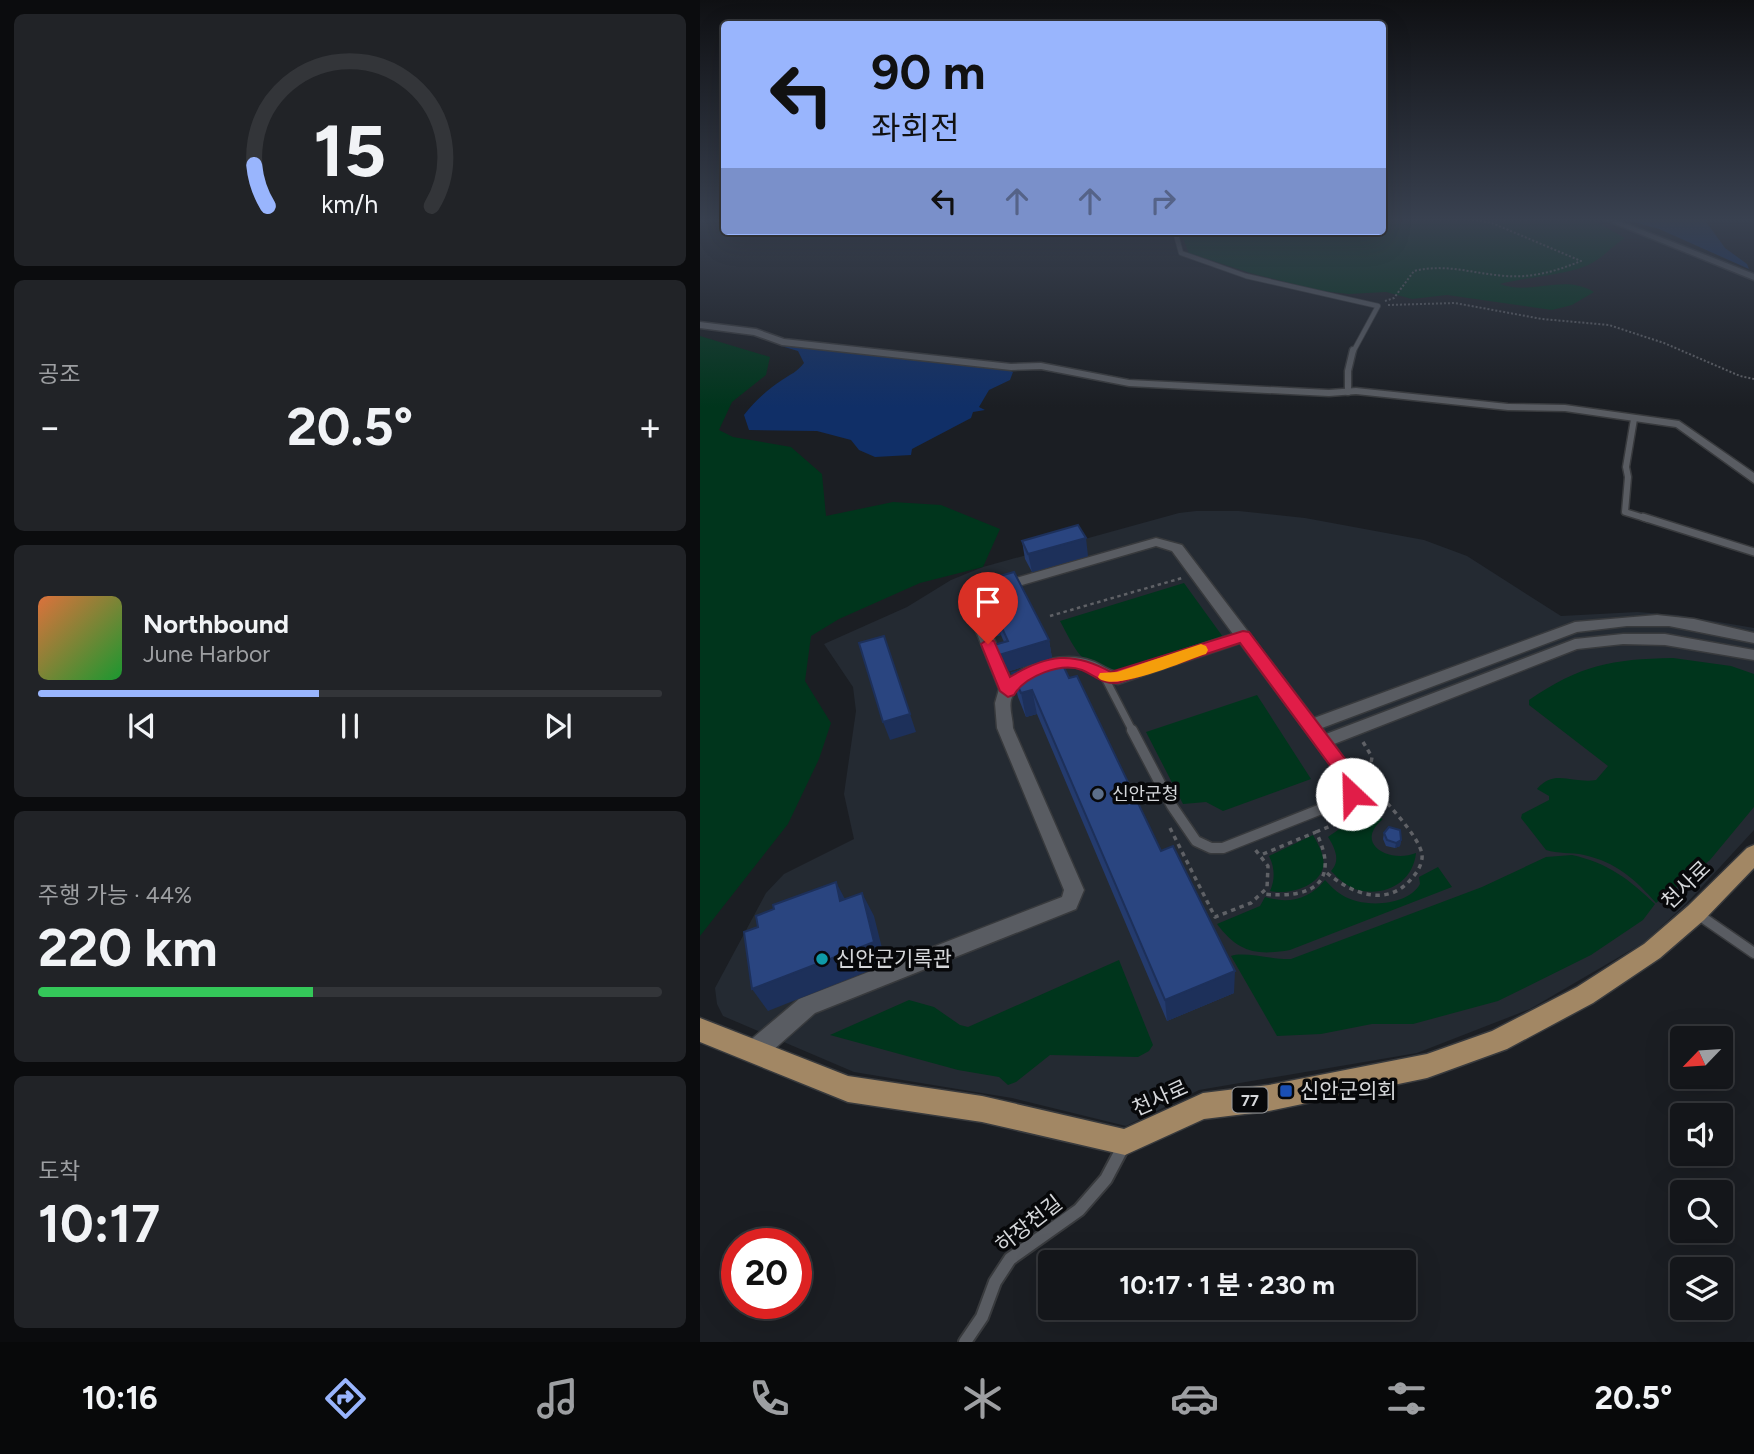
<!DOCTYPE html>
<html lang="ko">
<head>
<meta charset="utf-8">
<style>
  body { margin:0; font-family:Figtree,"Noto Sans KR",sans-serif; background:#212327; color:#f1f3f6; height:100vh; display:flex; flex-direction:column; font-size:26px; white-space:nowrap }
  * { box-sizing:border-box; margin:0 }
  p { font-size:23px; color:#9d9fa2 }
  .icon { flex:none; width:38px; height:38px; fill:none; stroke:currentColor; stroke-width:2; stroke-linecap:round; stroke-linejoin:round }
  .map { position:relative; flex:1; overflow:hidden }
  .sheet { display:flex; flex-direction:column; gap:14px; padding:14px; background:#0b0c0e; width:700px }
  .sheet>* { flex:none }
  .banner { position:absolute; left:21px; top:21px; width:665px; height:214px; border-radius:7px; box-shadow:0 7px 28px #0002,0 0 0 2px #333539; background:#99b5fd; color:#111; overflow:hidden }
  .needle { width:46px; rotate:245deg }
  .tools { position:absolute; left:970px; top:1026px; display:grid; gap:14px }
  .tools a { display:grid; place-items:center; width:63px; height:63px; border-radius:7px; background:#14161a; box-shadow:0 7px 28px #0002,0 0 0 2px #333539; font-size:35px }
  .speed { position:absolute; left:21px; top:1228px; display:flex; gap:14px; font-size:35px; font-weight:700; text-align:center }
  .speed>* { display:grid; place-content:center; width:91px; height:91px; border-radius:50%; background:#14161a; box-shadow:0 7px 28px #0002,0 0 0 2px #333539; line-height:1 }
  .speed .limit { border:10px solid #d22; background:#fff; color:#111 }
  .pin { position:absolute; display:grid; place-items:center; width:60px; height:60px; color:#fff; margin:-72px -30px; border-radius:50% 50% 50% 0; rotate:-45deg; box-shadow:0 0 7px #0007 }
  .pin .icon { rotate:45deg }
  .me { position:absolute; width:77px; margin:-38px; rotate:336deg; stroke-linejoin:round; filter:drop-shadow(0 0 5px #0008) }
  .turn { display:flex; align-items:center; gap:24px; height:147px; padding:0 35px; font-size:32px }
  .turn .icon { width:91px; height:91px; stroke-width:2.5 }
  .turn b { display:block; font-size:49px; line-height:60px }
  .lanes { display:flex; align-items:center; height:66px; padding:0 35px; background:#0003; justify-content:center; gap:35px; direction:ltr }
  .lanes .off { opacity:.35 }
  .big { font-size:52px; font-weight:700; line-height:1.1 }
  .sheet .card { flex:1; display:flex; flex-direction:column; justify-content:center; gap:10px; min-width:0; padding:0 24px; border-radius:10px; background:#212327 }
  .sheet .dial { align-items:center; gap:0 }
  .dial svg { height:182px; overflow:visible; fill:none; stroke:#333539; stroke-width:7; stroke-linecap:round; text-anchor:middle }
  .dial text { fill:#f1f3f6; stroke:none }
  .song { display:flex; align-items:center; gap:21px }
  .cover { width:84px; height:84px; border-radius:10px; background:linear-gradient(135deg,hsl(20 70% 55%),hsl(130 70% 35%)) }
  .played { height:7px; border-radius:4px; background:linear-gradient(90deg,#99b5fd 45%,#333539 45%) }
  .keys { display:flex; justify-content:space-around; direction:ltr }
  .heat { display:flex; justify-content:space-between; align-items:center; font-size:38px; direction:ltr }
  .charge { height:10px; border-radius:5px; background:linear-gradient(90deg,#34c759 44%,#333539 0) }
  .trip { position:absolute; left:338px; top:1250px; width:378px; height:70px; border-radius:7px; background:#14161a; box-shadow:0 7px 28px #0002,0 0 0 2px #333539; font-weight:700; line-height:70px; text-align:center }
  .tab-bar { display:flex; height:112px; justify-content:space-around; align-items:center; background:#08090a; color:#9d9fa2 }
  .tab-bar .icon { width:49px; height:49px }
  .tab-bar .selected { color:#99b5fd }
  .tab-bar b { font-size:32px; color:#f1f3f6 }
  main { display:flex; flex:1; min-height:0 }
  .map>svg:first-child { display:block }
  .built { fill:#242a32 }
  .green { fill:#00351c }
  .water { fill:#102f67 }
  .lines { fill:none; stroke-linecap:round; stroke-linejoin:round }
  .lane-far4-casing { stroke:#383a3d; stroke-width:6 }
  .lane-far3-casing { stroke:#383a3d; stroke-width:9 }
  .lane-far2-casing { stroke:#383a3d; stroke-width:10 }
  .lane-far1-casing { stroke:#383a3d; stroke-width:13 }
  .lane-casing { stroke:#383a3d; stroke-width:16 }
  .street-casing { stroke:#383a3d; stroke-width:3 }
  .primary-casing { stroke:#383a3d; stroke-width:3 }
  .path-far2 { stroke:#5f6166; stroke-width:2; stroke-dasharray:2 2; stroke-linecap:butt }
  .path-far1 { stroke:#5f6166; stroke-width:2.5; stroke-dasharray:3.5 3.5; stroke-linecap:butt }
  .path { stroke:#5f6166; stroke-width:3.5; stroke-dasharray:4.5 4.5; stroke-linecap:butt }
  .lane-far4 { stroke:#595c62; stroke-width:4.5 }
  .lane-far3 { stroke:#595c62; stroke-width:6 }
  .lane-far2 { stroke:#595c62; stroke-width:7 }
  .lane-far1 { stroke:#595c62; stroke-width:10 }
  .lane { stroke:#595c62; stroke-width:12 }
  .street { fill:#595c62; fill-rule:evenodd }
  .primary { fill:#a28764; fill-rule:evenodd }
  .wall { fill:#243b6e }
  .shaded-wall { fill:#1d305a }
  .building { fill:#2a4580; stroke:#1d305a; stroke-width:2 }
  .route { fill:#e11d48; stroke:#92132f; stroke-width:2 }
  .slow { fill:#f59e0b }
  .service-dot { fill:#5c6f8a; stroke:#07080a; stroke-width:2.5 }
  .culture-dot { fill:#0f9aa8; stroke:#07080a; stroke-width:2.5 }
  .transit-dot { fill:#1a4fb4; stroke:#07080a; stroke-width:2.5 }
  .labels { text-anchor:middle; stroke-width:7; stroke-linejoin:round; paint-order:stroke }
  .shield { fill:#07080a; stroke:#97999c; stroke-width:2 }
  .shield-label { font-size:16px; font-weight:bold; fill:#d5d7da }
  .poi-label { font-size:18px; fill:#d5d7da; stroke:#07080a; text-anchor:start }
  .near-street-label { font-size:21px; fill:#d5d7da; stroke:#07080a }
  .near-poi-label { font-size:21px; fill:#d5d7da; stroke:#07080a; text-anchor:start }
</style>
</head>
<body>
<main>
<section class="sheet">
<div class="card dial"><svg viewBox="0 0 100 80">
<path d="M14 69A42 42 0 1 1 86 69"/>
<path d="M14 69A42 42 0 0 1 8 51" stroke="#99b5fd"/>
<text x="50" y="56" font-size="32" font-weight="700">15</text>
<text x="50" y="72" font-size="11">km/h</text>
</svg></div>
<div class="card"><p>공조</p>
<div class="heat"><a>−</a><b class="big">20.5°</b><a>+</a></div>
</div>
<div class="card">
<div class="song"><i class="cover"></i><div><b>Northbound</b><p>June Harbor</p></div></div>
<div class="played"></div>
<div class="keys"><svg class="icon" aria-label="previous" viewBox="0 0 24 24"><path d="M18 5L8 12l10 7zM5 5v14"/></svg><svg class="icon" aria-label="pause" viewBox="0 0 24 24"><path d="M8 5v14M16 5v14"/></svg><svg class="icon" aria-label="next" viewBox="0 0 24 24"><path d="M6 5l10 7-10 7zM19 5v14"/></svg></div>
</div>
<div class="card"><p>주행 가능 · 44%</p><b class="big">220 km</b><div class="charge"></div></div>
<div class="card"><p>도착</p><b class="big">10:17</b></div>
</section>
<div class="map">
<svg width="1054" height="1342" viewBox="0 0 1054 1342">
  <rect width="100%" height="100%" fill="#1b1e23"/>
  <polygon class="built" points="496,511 539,511 605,518 724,540 767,556 861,616 937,612 978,615 1054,628 1054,830 986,904 943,943 830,1009 717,1053 499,1090 426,1126 312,1098 154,1072 23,1016 17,1004 15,988 66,893 84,874 154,839 144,794 156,711 153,687 124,644 207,607 251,580 283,567 479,513"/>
  <g class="green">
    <path d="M 683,219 L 891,219 L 925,238 C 912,246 904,257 890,264 C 869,275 825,277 800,284 C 831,296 864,273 894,292 L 872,305 L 852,310 L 747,295 L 712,299 L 686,292 L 649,294 L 621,291 L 550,273 L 489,253 L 480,231 L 682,231 Z"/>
    <polygon points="80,231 151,231 126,238 84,240"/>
    <polygon points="0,336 70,357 66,375 32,402 19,430 33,437 91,447 122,474 126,516 193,502 241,505 300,529 283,567 220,583 139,619 111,636 105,681 131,723 119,759 88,824 0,936"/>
    <path d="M 484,583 L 523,637 L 415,673 C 382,669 374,647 360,621 Z"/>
    <path d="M 973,658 L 1031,666 L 1054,674 L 1054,807 L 1010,860 L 956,903 C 936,880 916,862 884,855 C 871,852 858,854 846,850 L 821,818 L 822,814 L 849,800 L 849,796 L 837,789 C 854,768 873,784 896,780 L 908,766 L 829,705 L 829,700 C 880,665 912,659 973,658 Z"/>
    <polygon points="557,695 611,779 523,811 506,802 483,804 446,732"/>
    <path d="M 678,817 L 683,819 C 653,843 689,864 716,853 C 713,882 686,897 658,890 C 647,887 639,879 631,871 C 641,861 635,848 628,837 C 645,825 656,817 678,817 Z"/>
    <path d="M 613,835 C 618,844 626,857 623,868 C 617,888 587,895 570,891 C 575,880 575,868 569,856 Z"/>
    <path d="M 872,855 C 908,863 929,879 955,904 L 943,920 L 891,955 L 798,1001 L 713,1024 L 672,1024 L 621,1034 L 577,1036 L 531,956 C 544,951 574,960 591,959 L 782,887 L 846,857 Z"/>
    <path d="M 738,867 L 752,887 L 590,950 C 556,956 538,952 517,924 L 560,906 L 565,897 C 588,904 609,900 625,880 C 630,885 635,891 642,895 C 662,908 707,907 720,884 L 719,877 Z"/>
    <polygon points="419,960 453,1045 449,1051 438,1057 350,1055 316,1082 308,1085 299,1077 258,1070 130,1035 209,1000 234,1007 260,1025 268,1027"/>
  </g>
  <g class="water">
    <polygon points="923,219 1004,219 1025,248 1047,264 1049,269 959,229"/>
    <path d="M 81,346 L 307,369 L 313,372 L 310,380 L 289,390 L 279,407 L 285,410 L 273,412 L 271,418 L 212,449 L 211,455 L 175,457 L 159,450 L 151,440 L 117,431 L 49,430 L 44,415 C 54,402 68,389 82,380 C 91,374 97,372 104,363 L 98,351 Z"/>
  </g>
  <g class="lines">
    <g class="lane-far4-casing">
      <polyline id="lane-far4" points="475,231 481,253 546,276 678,306 653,352"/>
    </g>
    <g class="lane-far3-casing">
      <g id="lane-far3">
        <polyline points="648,392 648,371 653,350"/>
        <polyline points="934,419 926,467 928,477 925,512 948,519"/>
      </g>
    </g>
    <g class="lane-far2-casing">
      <g id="lane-far2">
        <polyline points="943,517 1054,552"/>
        <polyline points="404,676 433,732"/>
      </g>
    </g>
    <g class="lane-far1-casing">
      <g id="lane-far1">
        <polyline points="432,730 472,806 496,841 511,848 523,848 649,798 652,794 648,777 637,761"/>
        <polyline points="996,913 1054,953"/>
      </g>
    </g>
    <g class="lane-casing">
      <polyline id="lane" points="265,1342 282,1317 295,1282 310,1259 379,1210 406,1179 424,1145"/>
    </g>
    <g class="street-casing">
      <g id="street">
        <polygon points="903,219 914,219 1054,274 1054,280"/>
        <polygon points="0,322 56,329 84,339 311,364 341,363 429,380 629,390 656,388 808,404 865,405 979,421 1054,473 1054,483 976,427 865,411 808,410 656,394 629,396 429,386 341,369 311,370 82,345 54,335 0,328"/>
        <path d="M 456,538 L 482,545 L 614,718 L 875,622 L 957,615 L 994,619 L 1054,633 L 1054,643 L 969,626 L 927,626 L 877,632 L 622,728 L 626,734 L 875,639 L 923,634 L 965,634 L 1054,650 L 1054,660 L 965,645 L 923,644 L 877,649 L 634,744 L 646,761 L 643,766 L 631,766 L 540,643 L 418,684 C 403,682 395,673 382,669 C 360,662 317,675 311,700 C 309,709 313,719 313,728 L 384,890 L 376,909 L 115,1013 L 63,1059 L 55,1062 L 47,1059 L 44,1051 L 47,1043 L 99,999 L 362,897 L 364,890 L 297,728 L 295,703 L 299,689 L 262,596 L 264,593 ZM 456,546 L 472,551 L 533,634 L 417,672 C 408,671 401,664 392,661 C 365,651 332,661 310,677 L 277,598 Z"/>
      </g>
    </g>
    <g class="primary-casing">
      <polygon id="primary" points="1054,845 1054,868 1004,920 960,958 893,1003 807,1049 727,1078 569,1111 504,1119 425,1155 282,1122 148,1102 0,1042 0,1018 148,1076 282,1096 424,1129 503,1093 569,1085 727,1054 792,1031 877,987 944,944 988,906 1047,848"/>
    </g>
    <g class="path-far2">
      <path d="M 685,301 L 694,298 L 714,271 C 747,263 774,274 806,276 C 832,278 857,271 881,261 L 792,223 L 768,219"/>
      <polyline points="688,305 755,303 842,319 909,325 964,343 1040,376 1054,379"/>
    </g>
    <polyline class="path-far1" points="350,616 482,578"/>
    <g class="path">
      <polyline points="663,742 672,757 668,781"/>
      <polyline points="470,828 515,917 551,903 567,888 568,866 554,848"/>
      <polyline points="616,832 685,803"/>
      <path d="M 563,854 L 616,832 C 641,883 612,899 563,894"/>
      <path d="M 627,873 C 652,894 688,908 712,878 C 718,872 723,862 722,854 C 718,834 684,801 671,784 L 664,781"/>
    </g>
    <use href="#lane-far4" class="lane-far4"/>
    <use href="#lane-far3" class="lane-far3"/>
    <use href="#lane-far2" class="lane-far2"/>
    <use href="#lane-far1" class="lane-far1"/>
    <use href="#lane" class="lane"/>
    <use href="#street" class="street"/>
    <use href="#primary" class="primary"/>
  </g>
  <g class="wall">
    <polygon points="322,541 388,556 332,572 325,559"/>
    <polygon points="272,584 349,640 352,658 303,673 299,663 294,645 304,642 301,635 297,636 292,626 288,627 277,602"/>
    <polygon points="312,673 369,678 461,851 534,993 467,1021 337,714 326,717 318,697"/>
    <polygon points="684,833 701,840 700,846 695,848 686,846 683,839"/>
  </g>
  <g class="shaded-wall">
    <polygon points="386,538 388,556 332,572 328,554"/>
    <polygon points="288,608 292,626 288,627 283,609"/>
    <polygon points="297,617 301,635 297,636 292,618"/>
    <polygon points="184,636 216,732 190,740 183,722"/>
    <polygon points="349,640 352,658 303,673 299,655"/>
    <polygon points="332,690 337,714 326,717 321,693"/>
    <polygon points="701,840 700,846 695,848 696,843"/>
    <polygon points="136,882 148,905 140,901"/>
    <polygon points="162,893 174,916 186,964 68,1011 52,989"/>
    <polygon points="535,971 534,993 467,1021 465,1000"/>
  </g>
  <g class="building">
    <polygon points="378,525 386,538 328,554 322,541"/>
    <polygon points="314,572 349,640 299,655 294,645 308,641 297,617 292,618 288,608 283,609 272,584"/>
    <polygon points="184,636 210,714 183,722 159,643"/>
    <polygon points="360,659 369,678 377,676 461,851 473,846 535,971 465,1000 332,690 321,693 312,673"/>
    <polygon points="689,827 700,830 701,840 696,843 687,840 684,833"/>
    <polygon points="136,882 140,901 162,893 174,942 52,989 44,932 58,927 56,916 74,909 73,905"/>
  </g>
  <linearGradient id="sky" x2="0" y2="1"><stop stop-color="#0f1013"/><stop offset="0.54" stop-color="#394150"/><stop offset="1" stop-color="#394150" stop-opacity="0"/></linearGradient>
  <rect width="1054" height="407" fill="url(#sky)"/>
  <path class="route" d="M 543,631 L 549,632 L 655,772 L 661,794 L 658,799 L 652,801 L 645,799 L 640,779 L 540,643 L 418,683 C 402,684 396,676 382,670 C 361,662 325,676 314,695 L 308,697 L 300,691 L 281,644 L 288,639 L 294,641 L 310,677 C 347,654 373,651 411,672 Z"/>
  <path class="slow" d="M 501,644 L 506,646 L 508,650 L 506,654 C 487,660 410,694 398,677 L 400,673 L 417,672 Z"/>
  <circle class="service-dot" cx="398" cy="794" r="7"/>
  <circle class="culture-dot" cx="122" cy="959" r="7"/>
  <rect class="transit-dot" x="579" y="1084" width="14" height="14" rx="3.5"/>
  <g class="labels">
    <rect class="shield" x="532.5" y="1087.5" width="35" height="25" rx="5"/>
    <g class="shield-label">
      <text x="550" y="1106">77</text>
    </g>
    <g class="poi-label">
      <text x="412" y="800">신안군청</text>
    </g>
    <g class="near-street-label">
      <text transform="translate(986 885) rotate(-44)" y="7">천사로</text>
      <text transform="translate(460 1098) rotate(-24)" y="7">천사로</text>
      <text transform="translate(329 1224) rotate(-38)" y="7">하장천길</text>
    </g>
    <g class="near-poi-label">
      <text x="136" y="966">신안군기록관</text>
      <text x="600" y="1098">신안군의회</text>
    </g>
  </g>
</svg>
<div class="tools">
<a><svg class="needle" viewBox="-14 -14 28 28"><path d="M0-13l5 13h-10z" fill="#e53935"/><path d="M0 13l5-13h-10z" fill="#9d9fa2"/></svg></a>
<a><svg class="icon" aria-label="sound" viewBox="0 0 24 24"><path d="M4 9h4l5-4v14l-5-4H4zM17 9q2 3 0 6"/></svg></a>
<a><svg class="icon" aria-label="search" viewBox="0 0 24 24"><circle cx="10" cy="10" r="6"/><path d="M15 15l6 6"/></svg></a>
<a><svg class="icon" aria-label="layers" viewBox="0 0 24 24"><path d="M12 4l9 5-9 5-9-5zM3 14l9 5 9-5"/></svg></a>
</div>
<div class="speed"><div class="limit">20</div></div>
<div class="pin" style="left:288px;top:644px;background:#d93025"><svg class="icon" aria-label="arrive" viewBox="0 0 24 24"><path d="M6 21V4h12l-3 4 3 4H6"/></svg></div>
<svg class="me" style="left:652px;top:794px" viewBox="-20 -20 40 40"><circle r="19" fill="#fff"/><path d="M0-13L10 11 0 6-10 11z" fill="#e11d48"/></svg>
<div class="trip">10:17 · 1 분 · 230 m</div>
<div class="banner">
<div class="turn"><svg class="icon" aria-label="left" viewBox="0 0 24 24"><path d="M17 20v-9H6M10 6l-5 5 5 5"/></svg><div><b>90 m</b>좌회전</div></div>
<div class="lanes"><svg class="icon" aria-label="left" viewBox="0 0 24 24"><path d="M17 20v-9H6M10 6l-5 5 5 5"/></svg><svg class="icon off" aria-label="ahead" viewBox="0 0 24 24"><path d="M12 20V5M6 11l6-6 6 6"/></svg><svg class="icon off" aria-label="ahead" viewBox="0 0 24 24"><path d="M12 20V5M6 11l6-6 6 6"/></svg><svg class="icon off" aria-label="right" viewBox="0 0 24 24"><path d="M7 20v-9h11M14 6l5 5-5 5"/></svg></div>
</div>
</div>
</main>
<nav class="tab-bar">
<b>10:16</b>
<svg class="icon selected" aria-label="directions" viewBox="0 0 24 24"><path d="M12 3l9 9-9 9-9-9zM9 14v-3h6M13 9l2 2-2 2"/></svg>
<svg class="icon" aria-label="music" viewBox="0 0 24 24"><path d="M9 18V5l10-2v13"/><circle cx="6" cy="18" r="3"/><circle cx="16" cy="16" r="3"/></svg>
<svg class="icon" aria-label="phone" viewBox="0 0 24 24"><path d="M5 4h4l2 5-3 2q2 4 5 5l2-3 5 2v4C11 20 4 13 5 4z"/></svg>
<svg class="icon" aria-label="climate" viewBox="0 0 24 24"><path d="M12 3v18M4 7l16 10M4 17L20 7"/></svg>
<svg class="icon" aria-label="car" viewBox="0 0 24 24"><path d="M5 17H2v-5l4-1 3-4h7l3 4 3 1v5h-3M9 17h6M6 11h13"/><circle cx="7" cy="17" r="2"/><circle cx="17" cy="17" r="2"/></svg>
<svg class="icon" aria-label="filters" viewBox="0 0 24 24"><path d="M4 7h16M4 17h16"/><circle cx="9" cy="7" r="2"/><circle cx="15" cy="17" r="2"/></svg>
<b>20.5°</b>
</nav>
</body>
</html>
